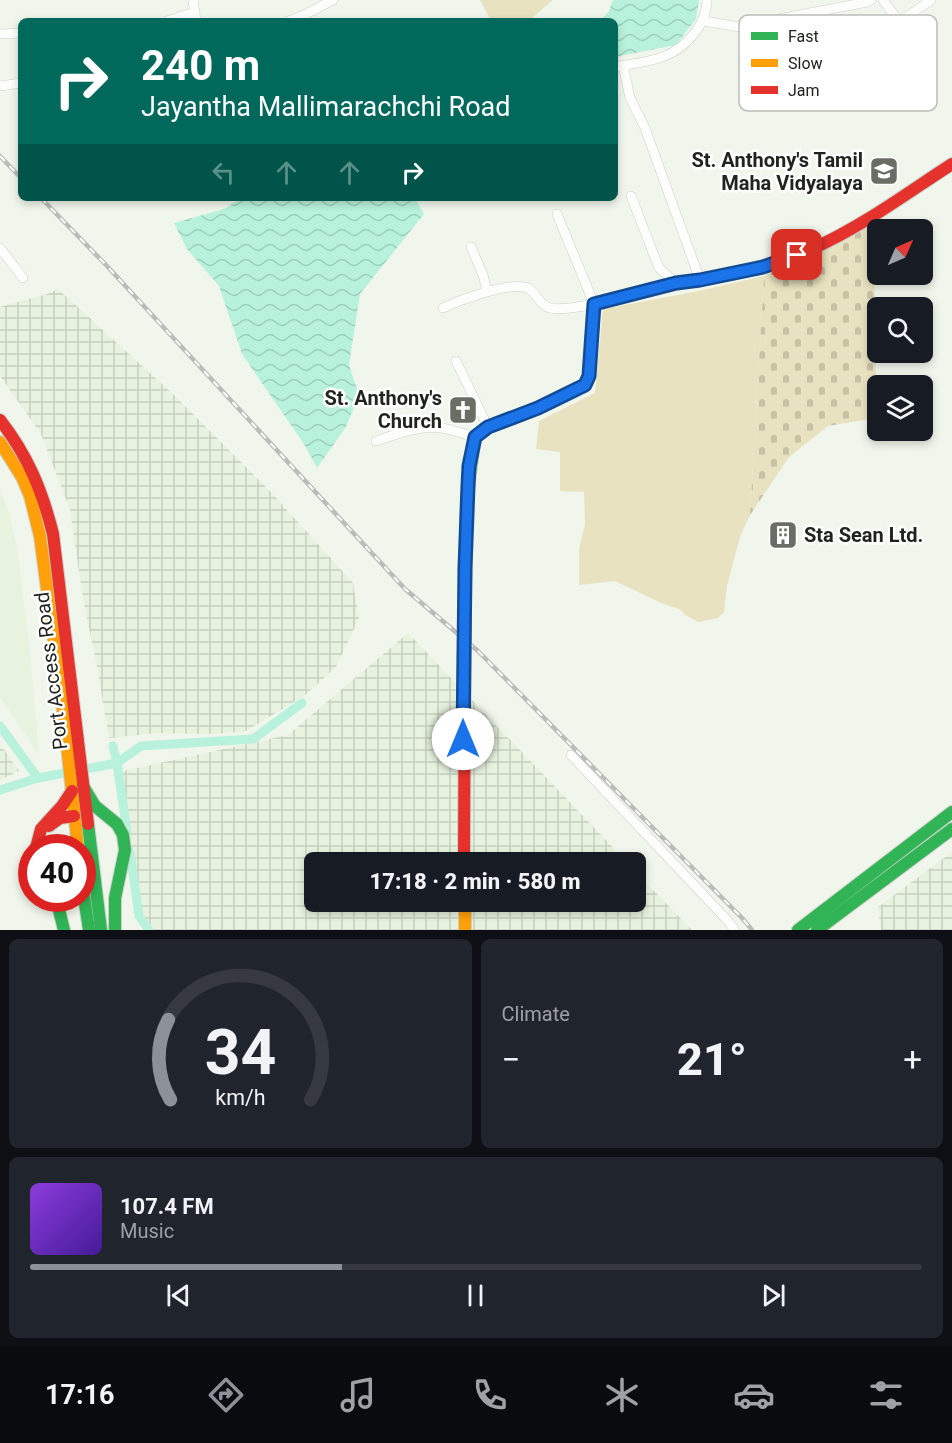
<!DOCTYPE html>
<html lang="en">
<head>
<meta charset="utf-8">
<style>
  body { margin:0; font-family:Roboto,sans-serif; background:#20242c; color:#f1f3f6; height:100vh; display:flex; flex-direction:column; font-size:22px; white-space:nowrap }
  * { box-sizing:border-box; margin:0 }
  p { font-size:20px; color:#9ea1a6 }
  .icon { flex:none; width:33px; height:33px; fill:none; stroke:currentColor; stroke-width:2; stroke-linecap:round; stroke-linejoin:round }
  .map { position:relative; height:930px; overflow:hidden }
  .sheet { display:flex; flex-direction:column; gap:9px; padding:9px; background:#0d0f14; flex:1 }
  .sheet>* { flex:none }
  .hud { position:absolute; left:18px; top:18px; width:600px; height:183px; border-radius:9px; box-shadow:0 3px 9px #0003; background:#00695c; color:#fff; overflow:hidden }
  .needle { width:39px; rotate:45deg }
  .controls { position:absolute; left:867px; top:219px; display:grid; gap:12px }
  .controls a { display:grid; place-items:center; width:66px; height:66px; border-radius:9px; background:#171b24; box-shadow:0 3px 9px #0003; font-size:30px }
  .speed { position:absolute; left:18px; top:834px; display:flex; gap:12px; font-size:30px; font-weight:700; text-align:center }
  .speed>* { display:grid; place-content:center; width:78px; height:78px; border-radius:50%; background:#171b24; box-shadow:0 3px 9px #0003; line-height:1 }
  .speed .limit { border:9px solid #d22; background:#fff; color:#111 }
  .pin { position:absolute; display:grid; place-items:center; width:51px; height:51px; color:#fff; margin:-26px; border-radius:12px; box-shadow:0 3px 9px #0006 }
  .me { position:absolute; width:66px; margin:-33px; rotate:0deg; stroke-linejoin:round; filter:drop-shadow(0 0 4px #0008) }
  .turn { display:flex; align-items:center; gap:21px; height:126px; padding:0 24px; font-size:27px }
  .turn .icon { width:78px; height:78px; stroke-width:2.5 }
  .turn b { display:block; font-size:42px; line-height:51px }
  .lanes { display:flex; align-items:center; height:57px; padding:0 24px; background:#0003; justify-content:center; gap:30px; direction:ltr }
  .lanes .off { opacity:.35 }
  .big { font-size:45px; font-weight:800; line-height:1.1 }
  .sheet .tile { flex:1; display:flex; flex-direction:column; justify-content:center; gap:9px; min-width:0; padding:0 21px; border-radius:9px; background:#20242c }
  .sheet .dial { align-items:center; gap:0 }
  .dial svg { height:156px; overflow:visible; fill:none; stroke:#363941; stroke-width:7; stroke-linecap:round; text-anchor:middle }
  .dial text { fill:#f1f3f6; stroke:none }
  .song { display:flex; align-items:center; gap:18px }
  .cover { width:72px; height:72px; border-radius:9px; background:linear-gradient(135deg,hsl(270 70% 55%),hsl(260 70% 35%)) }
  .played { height:6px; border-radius:3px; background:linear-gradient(90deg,#8c9099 35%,#363941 35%) }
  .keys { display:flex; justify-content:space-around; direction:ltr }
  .heat { display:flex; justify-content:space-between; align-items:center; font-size:33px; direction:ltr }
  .sheet .tiles { flex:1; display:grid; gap:9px; grid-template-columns:1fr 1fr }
  .tile:last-child { grid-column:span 2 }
  .trip { position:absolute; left:304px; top:852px; width:342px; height:60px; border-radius:9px; background:#171b24; box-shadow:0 3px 9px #0003; font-weight:800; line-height:60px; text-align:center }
  .dock { display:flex; height:96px; justify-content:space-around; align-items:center; background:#090b0e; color:#9ea1a6 }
  .dock .icon { width:42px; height:42px }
  .dock .current { color:#8c9099 }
  .dock b { font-size:27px; color:#f1f3f6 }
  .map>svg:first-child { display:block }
  .built { fill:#e8f3df }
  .industrial { fill:url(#industrial-grid) }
  .green { fill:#e8e2c0 }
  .cemetery { fill:url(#cemetery-stones) }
  .water { fill:url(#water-waves) }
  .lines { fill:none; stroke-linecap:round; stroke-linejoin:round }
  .canal { stroke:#b8f2dc; stroke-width:9 }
  .street-casing { stroke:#ccd1c9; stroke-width:10 }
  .fast-casing { stroke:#ccd1c9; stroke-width:14 }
  .slow-casing { stroke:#ccd1c9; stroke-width:14 }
  .jam-casing { stroke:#ccd1c9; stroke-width:14 }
  .street { stroke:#fdfefc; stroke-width:9 }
  .fast { stroke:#30b455; stroke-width:12 }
  .slow { stroke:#ff9f0a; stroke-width:12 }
  .jam { stroke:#e5322d; stroke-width:12 }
  .rail-casing { stroke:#babcba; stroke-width:4.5 }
  .rail { stroke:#fff; stroke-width:2; stroke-dasharray:7; stroke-linecap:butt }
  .route-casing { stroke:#114b97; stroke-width:15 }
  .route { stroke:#1a73e8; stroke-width:10 }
  .labels { text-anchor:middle; stroke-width:5; stroke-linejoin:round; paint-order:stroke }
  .poi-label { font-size:20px; font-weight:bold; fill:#20241d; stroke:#fff; text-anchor:end }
  .street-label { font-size:20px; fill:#20241d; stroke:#fff }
  .key { fill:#fff; stroke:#bcbdbb; stroke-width:1.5 }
  .key-label { font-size:16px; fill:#20241d }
</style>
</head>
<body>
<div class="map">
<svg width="952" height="930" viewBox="0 0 952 930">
  <defs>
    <pattern id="industrial-grid" width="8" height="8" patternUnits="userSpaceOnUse" patternTransform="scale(1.5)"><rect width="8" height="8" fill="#e8f3df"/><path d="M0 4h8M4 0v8" fill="none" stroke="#c7d0bf"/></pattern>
    <pattern id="cemetery-stones" width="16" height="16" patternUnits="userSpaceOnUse" patternTransform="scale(1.5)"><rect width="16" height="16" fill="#e8e2c0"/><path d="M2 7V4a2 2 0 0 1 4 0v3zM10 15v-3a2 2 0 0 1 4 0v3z" fill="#c7c2a5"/></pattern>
    <pattern id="water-waves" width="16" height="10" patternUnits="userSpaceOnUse" patternTransform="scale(1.5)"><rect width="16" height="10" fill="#b8f2dc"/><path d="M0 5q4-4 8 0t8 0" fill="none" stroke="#9ecfbc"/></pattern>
  </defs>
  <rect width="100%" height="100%" fill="#f0f6eb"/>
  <polygon class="built" points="0,490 9,513 17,546 30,652 39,755 0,697"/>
  <g class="industrial">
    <polygon points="58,289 174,395 269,490 353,583 359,618 336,667 304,696 244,732 208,734 160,733 109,738 98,672 83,598 70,510 41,434 0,376 0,307 47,294"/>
    <polygon points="408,633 627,862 315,862 315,902 636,902 636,872 692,930 145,930 145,925 114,773 288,735"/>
    <polygon points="0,744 19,771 0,780"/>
    <polygon points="952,852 952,930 881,930 878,907"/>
  </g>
  <g class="green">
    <polygon points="480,0 553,0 533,17 532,21 491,21"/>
    <polygon points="764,276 750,515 741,534 734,559 727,586 724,612 718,618 698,622 684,614 681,610 659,602 615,581 579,585 579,550 585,524 584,492 560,491 560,452 536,449 539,421 595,393 603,309 694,292"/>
  </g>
  <polygon class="cemetery" points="874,225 876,418 828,426 789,457 750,515 764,276"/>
  <g class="water">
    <polygon points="613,0 699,0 696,19 676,45 615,57 615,21 600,21 609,11"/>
    <polygon points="241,198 415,198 424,214 360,294 349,365 359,395 346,427 317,468 304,444 242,354 219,286 187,249 174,223 224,209"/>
  </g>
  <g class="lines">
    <g class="canal">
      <polyline points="0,726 38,778 0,790"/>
      <polyline points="113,746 117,763 127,832"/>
      <polyline points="38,778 117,763 141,746 253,739 302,703"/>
      <polyline points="130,852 139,916 149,930"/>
    </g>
    <g class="street-casing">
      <g id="street">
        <polyline points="193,0 196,21"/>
        <polyline points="883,0 899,22 931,0"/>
        <polyline points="167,21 195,12"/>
        <polyline points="289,21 304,15 333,0"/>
        <polyline points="703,21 746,28 779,19 867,2 871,0"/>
        <polyline points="0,34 21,33"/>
        <polyline points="623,65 630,98 645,128 700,280"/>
        <path d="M 615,67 C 646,61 672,61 693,35 C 702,24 706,15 707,0"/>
        <polyline points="0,86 21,83"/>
        <polyline points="631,196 659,268 676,283"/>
        <polyline points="471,247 483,275 487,291"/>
        <polyline points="0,248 23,278"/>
        <path d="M 443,308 C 460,300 510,281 528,288 C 535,292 538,300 544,305 C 552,313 583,306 594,304 L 557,214"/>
        <polyline points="456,361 488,427"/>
        <path d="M 376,441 C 397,434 419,425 442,428 C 453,430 464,434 475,437"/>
        <polyline points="571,755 730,923 734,930"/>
      </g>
    </g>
    <g class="fast-casing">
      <g id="fast">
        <polyline points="465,598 467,496 475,437 488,427 538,408 585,385 589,376 594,304 684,282"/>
        <polyline points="83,786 95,806 117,824 123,835 125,850 115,898 115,930"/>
        <polyline points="88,824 101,930"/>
        <polyline points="82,883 89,930"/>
        <polyline points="56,898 64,930"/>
        <polyline points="798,930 952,812"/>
        <polyline points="817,930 952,829"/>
      </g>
    </g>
    <g class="slow-casing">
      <g id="slow">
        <polyline points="0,442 22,477 30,496 40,536 64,718 78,848"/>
        <polyline points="465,902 465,930"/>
      </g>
    </g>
    <g class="jam-casing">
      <g id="jam">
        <path d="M 684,282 C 728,276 773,266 814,248 C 863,226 907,193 952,164"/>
        <path d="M 0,420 C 28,456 42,490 53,534 L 88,824"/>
        <polyline points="49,826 60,818 74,816"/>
        <polyline points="36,848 41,829 62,806 72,791"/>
        <polyline points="464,862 465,598"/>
      </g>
    </g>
    <use href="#street" class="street"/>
    <use href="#fast" class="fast"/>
    <use href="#slow" class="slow"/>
    <use href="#jam" class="jam"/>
    <g class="rail-casing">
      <g id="rail">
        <polyline points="0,156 21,178"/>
        <polyline points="41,198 106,265 405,589 478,651 743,919 752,930"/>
      </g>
    </g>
    <use href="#rail" class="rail"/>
  </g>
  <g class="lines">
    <g class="route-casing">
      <polyline id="route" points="463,739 465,568 468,486 469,466 475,437 488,427 538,408 585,385 589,376 594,304 676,283 700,280 763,267 797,255"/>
    </g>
    <use href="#route" class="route"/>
  </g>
  <defs>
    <g id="school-square" transform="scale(1.5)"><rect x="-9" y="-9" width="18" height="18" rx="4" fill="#696e65" stroke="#fff"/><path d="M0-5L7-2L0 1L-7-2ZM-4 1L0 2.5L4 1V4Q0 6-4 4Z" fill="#fff"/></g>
    <g id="church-square" transform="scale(1.5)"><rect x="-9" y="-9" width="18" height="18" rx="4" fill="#696e65" stroke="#fff"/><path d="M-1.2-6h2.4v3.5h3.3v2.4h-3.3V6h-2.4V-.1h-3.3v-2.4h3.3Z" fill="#fff"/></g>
    <g id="building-square" transform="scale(1.5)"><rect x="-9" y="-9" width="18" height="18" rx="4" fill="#696e65" stroke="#fff"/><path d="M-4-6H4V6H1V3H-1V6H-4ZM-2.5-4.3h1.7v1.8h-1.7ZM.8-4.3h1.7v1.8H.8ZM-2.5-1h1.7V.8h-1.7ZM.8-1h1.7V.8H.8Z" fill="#fff"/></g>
  </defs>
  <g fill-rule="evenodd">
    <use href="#school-square" x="884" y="171"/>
    <use href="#church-square" x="463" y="410"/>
    <use href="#building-square" x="783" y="535"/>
  </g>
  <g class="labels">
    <g class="poi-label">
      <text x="863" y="167">St. Anthony's Tamil<tspan x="863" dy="23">Maha Vidyalaya</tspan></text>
      <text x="442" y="405">St. Anthony's<tspan x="442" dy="23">Church</tspan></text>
      <text x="804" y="542" text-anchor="start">Sta Sean Ltd.</text>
    </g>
    <g class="street-label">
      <text transform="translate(51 671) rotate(-97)" y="7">Port Access Road</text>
    </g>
  </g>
  <rect x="739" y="15" width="198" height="96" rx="9" class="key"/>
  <rect x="751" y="32" width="27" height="8" fill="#30b455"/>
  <rect x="751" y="59" width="27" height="8" fill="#ff9f0a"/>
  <rect x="751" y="86" width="27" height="8" fill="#e5322d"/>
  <g class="key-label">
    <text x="788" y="42">Fast</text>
    <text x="788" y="69">Slow</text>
    <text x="788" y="96">Jam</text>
  </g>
</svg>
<div class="controls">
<a><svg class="needle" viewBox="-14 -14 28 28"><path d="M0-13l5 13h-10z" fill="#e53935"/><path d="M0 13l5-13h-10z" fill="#9ea1a6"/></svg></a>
<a><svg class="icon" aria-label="search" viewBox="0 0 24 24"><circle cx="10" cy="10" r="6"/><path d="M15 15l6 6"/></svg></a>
<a><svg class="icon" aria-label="layers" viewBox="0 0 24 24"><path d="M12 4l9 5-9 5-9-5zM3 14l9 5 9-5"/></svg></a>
</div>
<div class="speed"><div class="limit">40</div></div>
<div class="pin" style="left:797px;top:255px;background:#d93025"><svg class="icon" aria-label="arrive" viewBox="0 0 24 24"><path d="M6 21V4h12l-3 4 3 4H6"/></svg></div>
<svg class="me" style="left:463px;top:739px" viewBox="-20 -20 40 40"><circle r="19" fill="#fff"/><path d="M0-13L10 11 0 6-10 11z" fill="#1a73e8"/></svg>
<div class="trip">17:18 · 2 min · 580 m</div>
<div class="hud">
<div class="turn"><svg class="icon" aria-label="right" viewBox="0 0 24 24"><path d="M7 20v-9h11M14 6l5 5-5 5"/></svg><div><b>240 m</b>Jayantha Mallimarachchi Road</div></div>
<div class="lanes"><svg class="icon off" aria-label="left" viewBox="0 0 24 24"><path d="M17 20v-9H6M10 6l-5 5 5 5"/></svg><svg class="icon off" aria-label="ahead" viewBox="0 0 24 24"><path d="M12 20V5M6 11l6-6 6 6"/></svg><svg class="icon off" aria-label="ahead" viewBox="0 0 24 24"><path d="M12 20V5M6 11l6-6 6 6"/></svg><svg class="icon" aria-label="right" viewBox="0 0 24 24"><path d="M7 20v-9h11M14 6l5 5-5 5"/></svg></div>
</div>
</div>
<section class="sheet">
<div class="tiles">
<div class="tile dial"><svg viewBox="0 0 100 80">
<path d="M14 69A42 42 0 1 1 86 69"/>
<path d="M14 69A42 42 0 0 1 13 28" stroke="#8c9099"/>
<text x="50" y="56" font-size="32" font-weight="700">34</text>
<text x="50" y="72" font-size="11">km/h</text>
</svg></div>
<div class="tile"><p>Climate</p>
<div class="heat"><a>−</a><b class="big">21°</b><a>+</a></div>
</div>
<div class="tile">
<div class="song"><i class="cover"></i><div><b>107.4 FM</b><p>Music</p></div></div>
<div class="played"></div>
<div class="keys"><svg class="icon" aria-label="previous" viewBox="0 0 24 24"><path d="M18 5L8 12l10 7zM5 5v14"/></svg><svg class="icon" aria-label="pause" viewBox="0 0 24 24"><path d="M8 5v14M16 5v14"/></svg><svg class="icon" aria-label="next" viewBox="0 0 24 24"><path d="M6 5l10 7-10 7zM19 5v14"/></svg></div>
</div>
</div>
</section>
<nav class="dock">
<b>17:16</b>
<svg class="icon current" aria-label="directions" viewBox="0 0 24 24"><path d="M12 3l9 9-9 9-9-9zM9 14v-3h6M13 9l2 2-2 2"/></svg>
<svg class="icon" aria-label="music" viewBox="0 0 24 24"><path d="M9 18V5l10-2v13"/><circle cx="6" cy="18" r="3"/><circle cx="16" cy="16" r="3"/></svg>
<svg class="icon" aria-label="phone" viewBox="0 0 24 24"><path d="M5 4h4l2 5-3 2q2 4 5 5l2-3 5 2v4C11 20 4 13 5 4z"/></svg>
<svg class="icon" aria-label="climate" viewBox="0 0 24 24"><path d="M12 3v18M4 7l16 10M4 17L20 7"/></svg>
<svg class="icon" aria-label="car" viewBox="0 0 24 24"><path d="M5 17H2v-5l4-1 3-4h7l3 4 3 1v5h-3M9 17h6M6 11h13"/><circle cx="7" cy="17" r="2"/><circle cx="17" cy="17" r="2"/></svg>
<svg class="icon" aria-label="filters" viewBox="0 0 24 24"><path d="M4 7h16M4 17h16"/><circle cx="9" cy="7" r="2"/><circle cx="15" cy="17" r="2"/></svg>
</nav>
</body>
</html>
